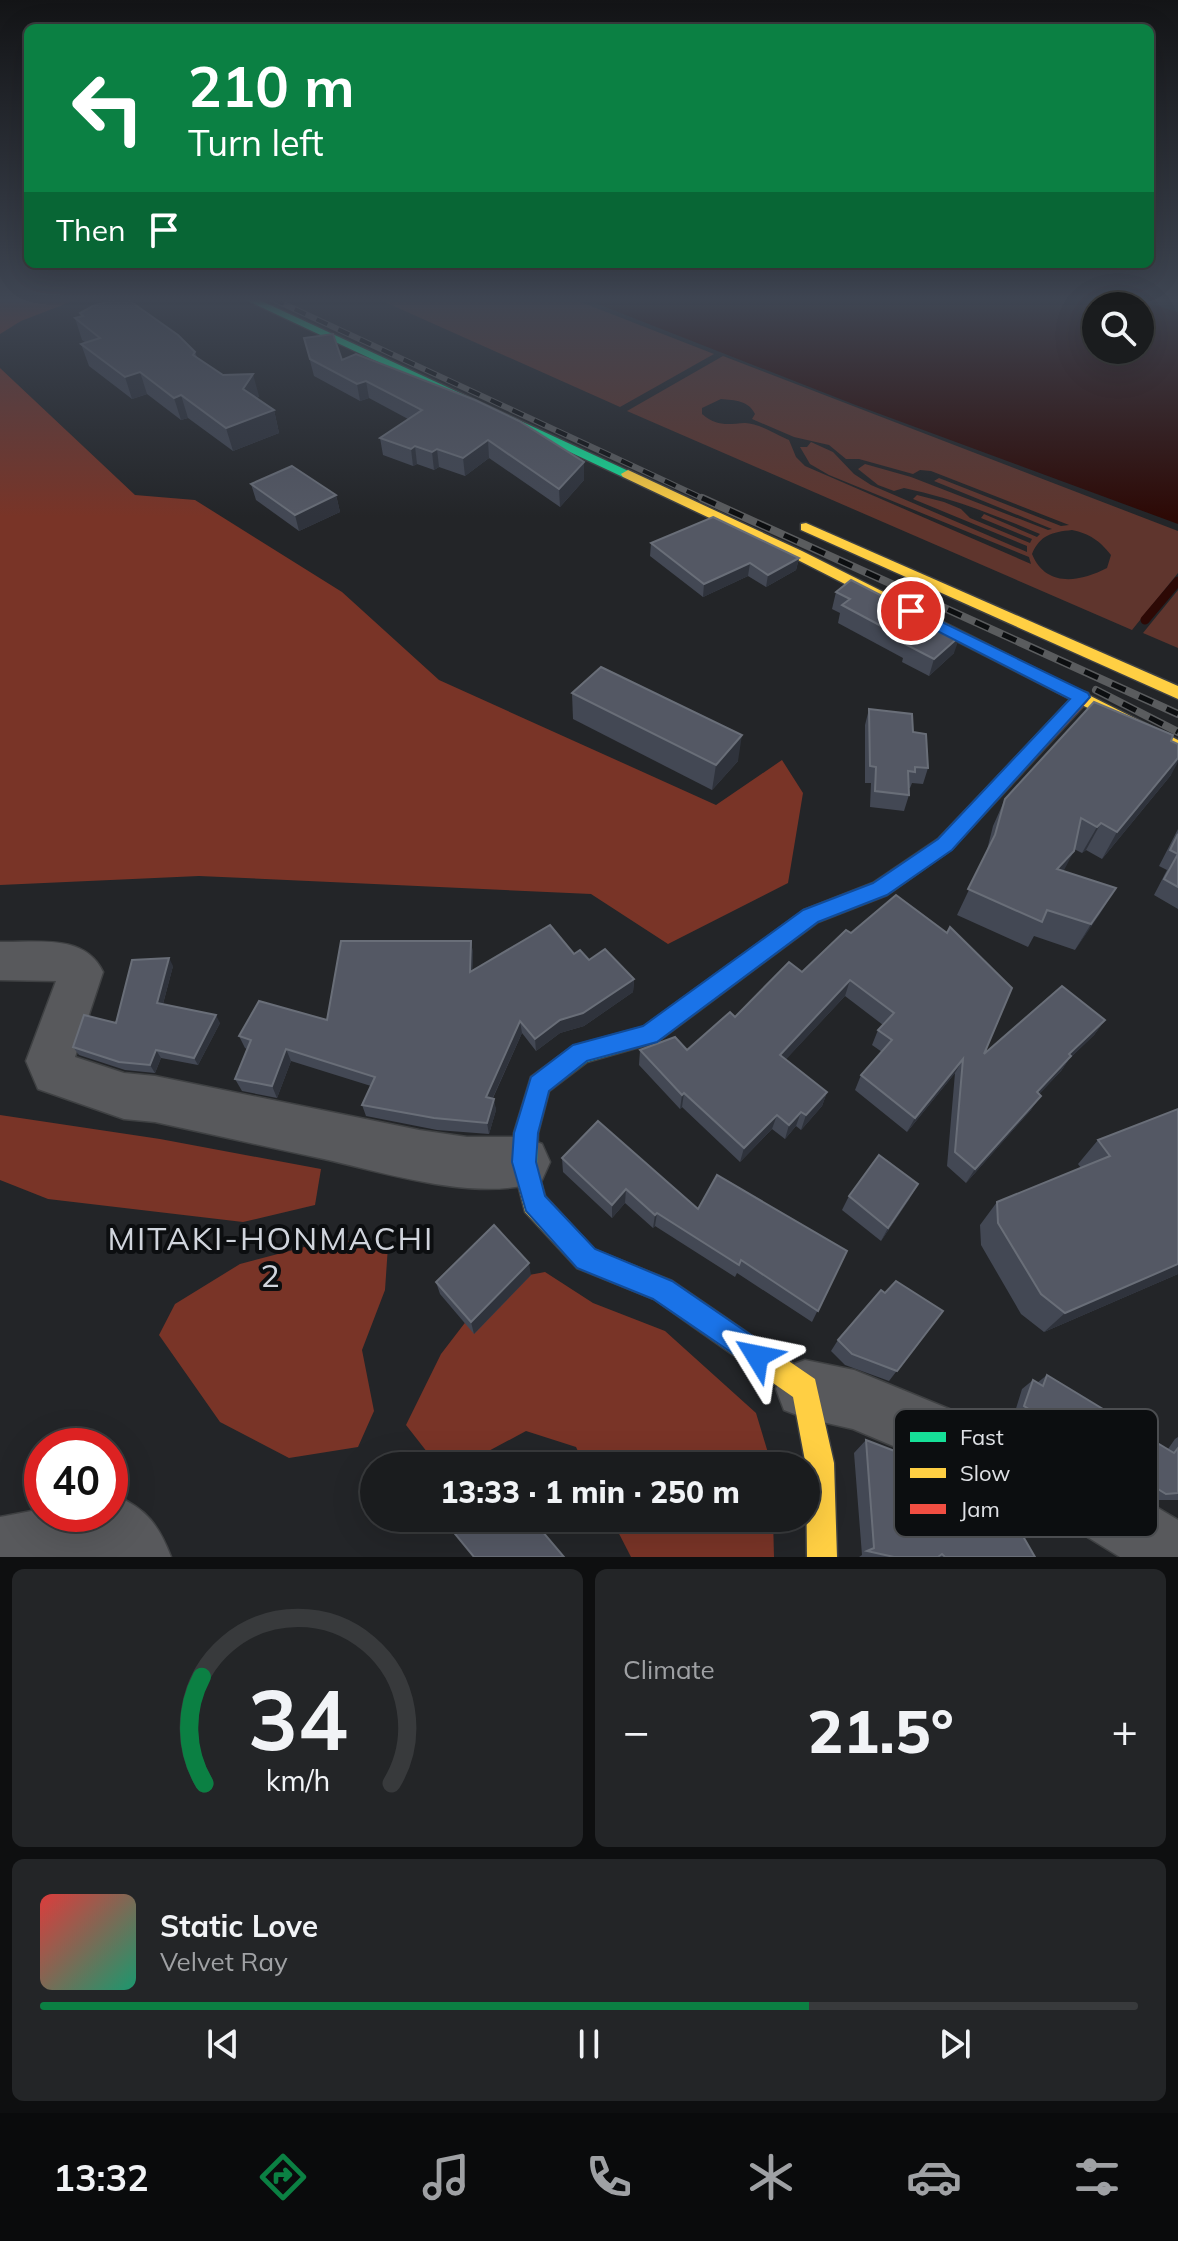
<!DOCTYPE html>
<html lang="en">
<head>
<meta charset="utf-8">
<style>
  body { margin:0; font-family:Mulish,sans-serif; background:#232527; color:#f1f3f6; height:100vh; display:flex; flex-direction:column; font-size:30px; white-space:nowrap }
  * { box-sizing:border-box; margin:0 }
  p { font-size:26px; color:#9fa1a4 }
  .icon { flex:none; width:44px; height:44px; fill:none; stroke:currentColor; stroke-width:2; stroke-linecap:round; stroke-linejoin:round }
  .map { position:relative; height:1557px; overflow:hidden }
  .panel { display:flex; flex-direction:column; gap:12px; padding:12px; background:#0e0f10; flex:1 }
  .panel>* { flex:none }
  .hud { position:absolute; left:24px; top:24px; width:1130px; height:244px; border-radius:12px; box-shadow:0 8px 32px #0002,0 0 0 2px #383a3c; background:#0b8043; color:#fff; overflow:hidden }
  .fabs { position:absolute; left:1082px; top:292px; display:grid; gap:16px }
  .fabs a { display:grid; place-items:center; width:72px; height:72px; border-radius:50%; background:#1a1c1e; box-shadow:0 8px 32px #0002,0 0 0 2px #383a3c; font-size:40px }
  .speed { position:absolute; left:24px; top:1428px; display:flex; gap:16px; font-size:40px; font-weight:700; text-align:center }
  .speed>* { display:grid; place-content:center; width:104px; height:104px; border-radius:50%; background:#1a1c1e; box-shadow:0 8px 32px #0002,0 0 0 2px #383a3c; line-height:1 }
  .speed .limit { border:12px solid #d22; background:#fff; color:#111 }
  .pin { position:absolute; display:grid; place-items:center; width:68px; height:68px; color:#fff; margin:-34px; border:4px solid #fff; border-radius:50%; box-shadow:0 2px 8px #0007 }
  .me { position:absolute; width:88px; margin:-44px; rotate:305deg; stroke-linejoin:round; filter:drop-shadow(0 0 6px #0008) }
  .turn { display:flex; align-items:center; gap:28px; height:168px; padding:0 32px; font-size:36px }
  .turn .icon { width:104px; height:104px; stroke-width:2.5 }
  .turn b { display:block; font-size:56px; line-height:68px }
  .then { display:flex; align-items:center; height:76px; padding:0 32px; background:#0003; gap:16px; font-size:30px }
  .big { font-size:60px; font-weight:800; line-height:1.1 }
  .panel .widget { flex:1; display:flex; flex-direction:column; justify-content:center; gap:12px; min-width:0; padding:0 28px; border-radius:12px; background:#232527 }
  .panel .dial { align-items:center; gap:0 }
  .dial svg { height:208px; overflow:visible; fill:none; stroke:#383a3c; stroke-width:7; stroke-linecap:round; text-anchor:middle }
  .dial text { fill:#f1f3f6; stroke:none }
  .song { display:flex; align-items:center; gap:24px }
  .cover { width:96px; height:96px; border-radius:12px; background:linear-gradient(135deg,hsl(0 70% 55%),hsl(160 70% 35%)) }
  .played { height:8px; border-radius:4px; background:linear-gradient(90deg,#0b8043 70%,#383a3c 70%) }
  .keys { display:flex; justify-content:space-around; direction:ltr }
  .heat { display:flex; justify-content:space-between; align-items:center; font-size:44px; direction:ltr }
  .panel .tiles { flex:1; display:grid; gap:12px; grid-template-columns:1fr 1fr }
  .widget:last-child { grid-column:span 2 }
  .trip { position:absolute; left:360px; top:1452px; width:460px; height:80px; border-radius:40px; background:#1a1c1e; box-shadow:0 8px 32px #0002,0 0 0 2px #383a3c; font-weight:800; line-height:80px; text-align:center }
  .menu { display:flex; height:128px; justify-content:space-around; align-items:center; background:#0a0b0c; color:#9fa1a4 }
  .menu .icon { width:56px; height:56px }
  .menu .selected { color:#0b8043 }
  .menu b { font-size:36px; color:#f1f3f6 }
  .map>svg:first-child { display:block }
  .green { fill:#5f352d; fill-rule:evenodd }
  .forest { fill:#793427 }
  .water { fill:#2d0905; fill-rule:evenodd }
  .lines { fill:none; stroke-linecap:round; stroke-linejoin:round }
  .stream { stroke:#2d0905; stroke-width:9 }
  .street-casing { stroke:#3f4143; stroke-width:3 }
  .fast-casing { stroke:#3f4143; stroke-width:3 }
  .slow-casing { stroke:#3f4143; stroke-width:3 }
  .jam-casing { stroke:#3f4143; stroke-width:3 }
  .street { fill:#58595c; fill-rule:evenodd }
  .fast { fill:#16e098; fill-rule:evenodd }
  .slow { fill:#ffcf43; fill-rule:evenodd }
  .jam { fill:#f24e42; fill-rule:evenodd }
  .rail-far1-casing { stroke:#5a5c5e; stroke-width:6 }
  .rail-casing { stroke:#5a5c5e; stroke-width:8 }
  .rail-far1 { stroke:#0c0e10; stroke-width:4; stroke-dasharray:12; stroke-linecap:butt }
  .rail { stroke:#0c0e10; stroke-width:5; stroke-dasharray:15; stroke-linecap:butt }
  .wall { fill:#434854 }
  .shaded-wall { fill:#2f333c }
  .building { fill:#545864; stroke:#696e78; stroke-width:2 }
  .route { fill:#1a73e8; stroke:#114b97; stroke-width:2 }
  .labels { text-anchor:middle; stroke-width:8; stroke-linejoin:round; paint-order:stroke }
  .near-neighbourhood-label { font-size:32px; letter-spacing:2px; fill:#d1d5dd; stroke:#0c0e10 }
  .key { fill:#0c0e10; stroke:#4b4d50; stroke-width:2 }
  .key-label { font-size:22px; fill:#dfe1e5 }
</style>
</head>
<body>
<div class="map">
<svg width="1178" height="1557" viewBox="0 0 1178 1557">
  <rect width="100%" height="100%" fill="#232528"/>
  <g class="green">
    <polygon points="378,299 573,299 714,354 620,407"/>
    <path d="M 723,356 L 1178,531 L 1178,573 L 1132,630 L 627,411 ZM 721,399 C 735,400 749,401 755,414 L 752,419 L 794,437 L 829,445 L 846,459 L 859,459 L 913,474 L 920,470 L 931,471 L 1069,525 L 1061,526 L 939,478 L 934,481 L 1052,529 L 1048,530 L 911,477 L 865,464 L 858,469 L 878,485 L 894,491 L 904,488 C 952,498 995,515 1040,534 L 1037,537 L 984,514 L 981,518 L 1032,539 L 1030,543 L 970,518 L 961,509 L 944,502 L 917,495 L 913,499 L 1027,546 L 1027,552 L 871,485 L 854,474 L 833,452 L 811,442 L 807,447 L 800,447 L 810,464 L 829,475 L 1029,557 L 1031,564 L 805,466 L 796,457 L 789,440 C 777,435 758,423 745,423 C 728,424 717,427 702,414 L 702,408 ZM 1072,530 C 1090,534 1099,540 1111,555 L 1107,568 C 1080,582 1046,588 1032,554 C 1040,535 1052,532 1072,530 Z"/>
    <polygon points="1178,590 1178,648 1143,633"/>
  </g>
  <g class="forest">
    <polygon points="0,299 78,299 21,321 0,334"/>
    <polygon points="0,368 135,495 195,500 342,592 439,680 716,805 782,760 803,793 788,883 668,944 591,894 199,876 0,885"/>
    <polygon points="0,1115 160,1139 321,1169 315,1205 243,1222 48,1199 0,1180"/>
    <polygon points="335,1239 388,1246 385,1290 362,1350 374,1411 358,1447 289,1458 220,1422 159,1335 175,1304 240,1264"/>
    <polygon points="545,1272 593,1303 665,1331 756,1413 772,1466 585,1466 576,1447 526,1431 483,1454 438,1466 406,1425 441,1354 497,1281"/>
    <polygon points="611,1518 773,1518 774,1557 631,1557"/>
  </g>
  <path class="water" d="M 585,299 L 1134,299 L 1178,312 L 1178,524 L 853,404 ZM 1096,306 L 1140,306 L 1140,350 L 1096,350 Z"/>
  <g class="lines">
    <polyline class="stream" points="1145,620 1178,581"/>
    <g class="street-casing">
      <g id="street">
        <path d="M 0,942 C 36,943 85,933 103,972 L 75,1057 L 124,1073 L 155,1076 L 419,1130 L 467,1137 L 524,1137 L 542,1144 L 550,1162 L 542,1180 C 482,1204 386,1173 324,1159 C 268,1147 211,1134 155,1122 L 124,1119 L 38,1089 L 26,1061 L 56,981 L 0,980 Z"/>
        <polygon points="805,1360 854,1370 1086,1465 1178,1520 1178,1557 1120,1557 1042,1509 853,1429 805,1418 784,1410 776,1389 784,1368"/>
        <path d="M 116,1496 C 147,1509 159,1526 171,1557 L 0,1557 L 0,1517 L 42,1509 L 42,1514 L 110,1514 L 110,1497 Z"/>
      </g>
    </g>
    <g class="fast-casing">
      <g id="fast">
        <polygon points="244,299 257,299 635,474 623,477"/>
        <polygon points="1004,774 1013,781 1010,786 952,849 887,895 818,922 657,1042 587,1062 549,1091 538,1133 537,1165 534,1173 525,1177 516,1173 513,1165 514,1133 531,1077 573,1046 643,1027 804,910 873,883 938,839 998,776"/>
      </g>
    </g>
    <g class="slow-casing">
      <g id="slow">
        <polygon points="628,470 802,551 1178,740 1178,754 792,557 623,477 621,474"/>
        <polygon points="806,523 1178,686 1178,699 801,530 801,524"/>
        <polygon points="525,1153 534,1157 545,1196 595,1250 672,1281 815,1379 834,1463 837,1557 807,1557 806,1466 793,1397 654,1299 577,1268 525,1212 513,1165 516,1157"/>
      </g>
    </g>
    <g class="jam-casing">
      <polygon id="jam" points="1082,691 1088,693 1090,697 1088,701 1010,786 998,786 995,781 998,776 1076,693"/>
    </g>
    <use href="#street" class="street"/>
    <use href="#fast" class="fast"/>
    <use href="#slow" class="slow"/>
    <use href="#jam" class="jam"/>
    <g class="rail-far1-casing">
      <polyline id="rail-far1" points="273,299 706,500"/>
    </g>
    <g class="rail-casing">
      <g id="rail">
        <polyline points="702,498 1178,714"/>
        <polyline points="1096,690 1178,732"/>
      </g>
    </g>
    <use href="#rail-far1" class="rail-far1"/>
    <use href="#rail" class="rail"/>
  </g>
  <g class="wall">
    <polygon points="80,313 195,352 197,357 223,375 259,396 257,399 274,410 279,433 233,451 188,418 181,420 147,394 132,399 89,366 81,344 86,343 82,340 75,318 81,316"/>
    <polygon points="304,338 342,360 584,480 560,507 489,458 465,476 439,467 434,470 417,464 413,466 383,455 380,438 408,419 369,398 360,401 314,376"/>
    <polygon points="251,484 336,495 340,512 299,531 256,500"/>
    <polygon points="651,543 799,558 796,570 766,587 748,576 703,597 650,556"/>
    <polygon points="836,592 954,653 929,676 902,662 903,658 838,623 840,613 832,609"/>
    <polygon points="572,693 738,761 712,790 573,719"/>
    <polygon points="869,709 913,732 928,768 923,784 912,783 910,788 908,788 909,795 904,811 870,807 871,783 865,783 865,725"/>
    <polygon points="1171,741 1171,775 1102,859 1086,850 1082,853 1074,849 1063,871 1116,888 1075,950 1034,936 1028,947 957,915 986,854 993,826 1005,799"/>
    <polygon points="1178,829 1178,909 1154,895 1167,870 1159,866"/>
    <polygon points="846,930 984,1054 1105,1020 1094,1035 1069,1059 1061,1071 1039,1094 1031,1110 966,1183 947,1166 955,1073 907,1132 855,1090 861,1075 882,1052 872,1045 878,1030 883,1025 845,996 786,1059 827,1092 822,1106 801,1130 796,1126 785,1139 772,1129 740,1162 682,1107 680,1109 639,1065 640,1050 687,1050 802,972"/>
    <polygon points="471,941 473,954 472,971 574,954 634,979 633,992 584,1026 560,1033 536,1051 522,1033 493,1098 496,1110 489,1134 437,1130 366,1116 362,1105 371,1086 291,1061 277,1098 242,1091 235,1079 247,1049 245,1048 239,1036 327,1020"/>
    <polygon points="173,966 163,1004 220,1023 198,1065 161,1058 155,1073 125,1070 79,1055 73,1047 116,1023"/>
    <polygon points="1178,1109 1178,1274 1044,1332 1021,1314 981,1245 980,1225 997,1202 1081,1168 1078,1164 1098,1140"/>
    <polygon points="562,1158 698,1209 847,1251 812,1322 737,1273 735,1277 655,1226 653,1228 625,1203 612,1218 563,1172"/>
    <polygon points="849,1196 910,1198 881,1241 842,1210"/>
    <polygon points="531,1275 474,1334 440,1294 436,1282"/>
    <polygon points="885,1293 943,1311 889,1381 845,1365 831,1351 838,1340"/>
    <polygon points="1047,1375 1105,1432 1168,1449 1175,1439 1178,1437 1178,1500 1151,1500 1014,1415 1022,1389 1033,1380 1037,1383"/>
    <polygon points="866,1440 968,1504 1035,1557 859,1557 862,1555 854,1453"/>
  </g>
  <g class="shaded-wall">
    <polygon points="140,372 147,394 132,399 125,377"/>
    <polygon points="253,374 259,396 248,411 243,389"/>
    <polygon points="366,381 369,398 360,401 357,384"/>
    <polygon points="181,395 188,418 181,420 174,398"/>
    <polygon points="274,410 279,433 233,451 226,428"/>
    <polygon points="488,440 489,458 465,476 463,458"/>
    <polygon points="415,446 417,464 413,466 411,449"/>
    <polygon points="437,449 439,467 434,470 432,452"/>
    <polygon points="584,462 584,480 560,507 559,489"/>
    <polygon points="336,495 340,512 299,531 295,515"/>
    <polygon points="799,558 796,570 766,587 768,575"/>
    <polygon points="750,563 748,576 703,597 704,584"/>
    <polygon points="960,636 954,653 929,676 934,659"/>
    <polygon points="742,735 738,761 712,790 716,765"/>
    <polygon points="1178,758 1178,762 1171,775 1102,859 1117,832"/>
    <polygon points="1101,823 1086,850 1082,853 1097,827"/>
    <polygon points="1074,851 1060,878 1057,869"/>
    <polygon points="1116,888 1100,914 1075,950 1091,924"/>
    <polygon points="471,941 473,954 472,985 470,972"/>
    <polygon points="169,958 173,966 161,1011 157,1003"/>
    <polygon points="634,979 633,992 584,1026 560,1033 536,1051 535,1039 560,1020"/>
    <polygon points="850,980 845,996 776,1070 780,1055"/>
    <polygon points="216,1015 220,1023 198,1065 194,1058"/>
    <polygon points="1105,1020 1094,1035 1069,1059 1061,1071 1027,1107 1037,1092 1069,1054"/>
    <polygon points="520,1021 522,1033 488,1108 486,1097"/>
    <polygon points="286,1049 291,1061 277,1098 272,1086"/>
    <polygon points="156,1050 161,1058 155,1073 150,1065"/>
    <polygon points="963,1059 955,1073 907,1132 915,1118"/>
    <polygon points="827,1092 822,1106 801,1130 806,1115"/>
    <polygon points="684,1093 682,1107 680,1109 682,1095"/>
    <polygon points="1041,1096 1031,1110 966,1183 975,1169"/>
    <polygon points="494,1099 496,1110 489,1134 487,1123"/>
    <polygon points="801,1112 796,1126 785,1139 789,1125"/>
    <polygon points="777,1115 772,1129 740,1162 744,1148"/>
    <polygon points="918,1184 910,1198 881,1241 888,1228"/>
    <polygon points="626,1189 625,1203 612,1218 612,1205"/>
    <polygon points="657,1213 655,1226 653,1228 655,1215"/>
    <polygon points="529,1263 531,1275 474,1334 471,1322"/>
    <polygon points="1178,1264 1178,1274 1044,1332 1065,1313"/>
  </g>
  <g class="building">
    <polygon points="116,299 127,299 178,335 195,352 193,355 223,375 253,374 243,389 274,410 226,428 181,395 174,398 140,372 125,377 81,344 100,338 75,318 83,316 80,313 93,306"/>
    <polygon points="333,334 342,360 356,354 475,400 519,421 584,462 559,489 488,440 463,458 437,449 432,452 415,446 411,449 380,438 422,410 366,381 357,384 310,359 304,338"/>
    <polygon points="292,466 336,495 295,515 251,484"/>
    <polygon points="713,517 799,558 768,575 750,563 704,584 651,543"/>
    <polygon points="851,580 960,636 934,659 907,645 911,642 842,605 850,599 836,592"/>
    <polygon points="601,667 742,735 716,765 572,693"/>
    <polygon points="1094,702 1173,735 1171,741 1178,744 1178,758 1117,832 1101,823 1097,827 1081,818 1074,851 1057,869 1116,888 1091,924 1047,910 1042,922 968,889 995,835 1005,799"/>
    <polygon points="869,709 912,714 913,732 926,734 928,768 915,767 915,772 908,771 909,795 875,791 876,767 870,766"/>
    <polygon points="1178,834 1178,887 1164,879 1178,854 1170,850"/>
    <polygon points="896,895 947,933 950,927 1012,988 984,1054 1062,986 1105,1020 1069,1054 1071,1056 1037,1092 1041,1096 975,1169 955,1152 963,1059 915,1118 861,1075 892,1040 878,1030 894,1013 850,980 780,1055 827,1092 806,1115 801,1112 789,1125 777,1115 744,1148 684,1093 682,1095 640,1050 675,1037 687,1050 730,1012 735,1017 789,962 802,972 846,930 851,933"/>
    <polygon points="550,925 574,954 580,950 589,960 605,949 634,979 583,1013 560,1020 535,1039 520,1021 486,1097 494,1099 487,1123 434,1118 362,1105 375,1077 286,1049 272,1086 235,1079 251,1040 239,1036 259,1001 327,1020 341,941 471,941 470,972"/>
    <polygon points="169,958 157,1003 216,1015 194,1058 156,1050 150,1065 119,1062 73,1047 84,1015 116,1023 132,960"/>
    <polygon points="1178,1109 1178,1264 1065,1313 1041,1294 998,1223 997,1202 1110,1156 1098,1140"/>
    <polygon points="598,1121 698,1209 717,1175 847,1251 818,1311 741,1260 739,1265 657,1213 655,1215 626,1189 612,1205 562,1158"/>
    <polygon points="879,1155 918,1184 888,1228 849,1196"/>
    <polygon points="494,1225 529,1263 471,1322 436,1282"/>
    <polygon points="896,1281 943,1311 897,1371 852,1354 838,1340 881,1290 885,1293"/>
    <polygon points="1047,1375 1111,1414 1105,1432 1139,1432 1174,1453 1178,1448 1178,1493 1166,1494 1024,1406 1033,1380 1043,1386"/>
    <polygon points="866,1440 970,1480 968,1504 1020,1531 1035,1557 945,1557 942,1554 938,1557 894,1557 867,1551 874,1548"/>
    <polygon points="442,1518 531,1518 564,1557 474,1557"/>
  </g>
  <linearGradient id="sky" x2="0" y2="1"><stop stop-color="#131416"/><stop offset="0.58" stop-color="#3f4653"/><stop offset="1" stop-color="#3f4653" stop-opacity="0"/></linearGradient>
  <rect width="1178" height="517" fill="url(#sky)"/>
  <polygon class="route" points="911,607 1088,693 1090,697 952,850 887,895 818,922 657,1042 587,1061 549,1091 538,1133 536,1162 545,1196 595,1249 672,1281 767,1346 771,1356 767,1366 757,1370 653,1299 577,1268 526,1211 512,1162 514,1133 531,1077 573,1045 643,1026 803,910 873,883 938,839 1070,699 906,615 906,608"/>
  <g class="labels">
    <g class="near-neighbourhood-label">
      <text x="271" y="1250">MITAKI-HONMACHI<tspan x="271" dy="37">2</tspan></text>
    </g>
  </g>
  <rect x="894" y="1409" width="264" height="128" rx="12" class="key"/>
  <rect x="910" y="1432" width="36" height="10" fill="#16e098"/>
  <rect x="910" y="1468" width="36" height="10" fill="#ffcf43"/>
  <rect x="910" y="1504" width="36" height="10" fill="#f24e42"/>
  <g class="key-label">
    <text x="960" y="1445">Fast</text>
    <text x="960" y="1481">Slow</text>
    <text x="960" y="1517">Jam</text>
  </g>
</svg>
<div class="fabs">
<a><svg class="icon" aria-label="search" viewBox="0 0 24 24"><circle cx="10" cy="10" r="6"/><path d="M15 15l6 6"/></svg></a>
</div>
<div class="speed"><div class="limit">40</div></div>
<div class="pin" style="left:911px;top:611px;background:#d93025"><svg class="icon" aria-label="arrive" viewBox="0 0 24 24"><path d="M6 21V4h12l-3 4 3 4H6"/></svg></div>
<svg class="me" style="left:757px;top:1356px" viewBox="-20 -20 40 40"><path d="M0-17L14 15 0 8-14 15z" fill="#1a73e8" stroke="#fff" stroke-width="4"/></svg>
<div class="trip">13:33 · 1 min · 250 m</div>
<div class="hud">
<div class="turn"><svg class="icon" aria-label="left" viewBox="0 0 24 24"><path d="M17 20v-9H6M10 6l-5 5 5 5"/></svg><div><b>210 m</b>Turn left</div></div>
<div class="then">Then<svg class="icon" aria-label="arrive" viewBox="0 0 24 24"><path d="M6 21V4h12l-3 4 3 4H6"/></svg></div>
</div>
</div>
<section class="panel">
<div class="tiles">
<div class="widget dial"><svg viewBox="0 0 100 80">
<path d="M14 69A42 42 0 1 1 86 69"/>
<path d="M14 69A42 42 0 0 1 13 28" stroke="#0b8043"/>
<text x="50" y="56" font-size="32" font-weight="700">34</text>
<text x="50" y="72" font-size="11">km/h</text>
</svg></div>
<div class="widget"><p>Climate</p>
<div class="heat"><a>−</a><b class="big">21.5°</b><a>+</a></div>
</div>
<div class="widget">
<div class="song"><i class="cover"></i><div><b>Static Love</b><p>Velvet Ray</p></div></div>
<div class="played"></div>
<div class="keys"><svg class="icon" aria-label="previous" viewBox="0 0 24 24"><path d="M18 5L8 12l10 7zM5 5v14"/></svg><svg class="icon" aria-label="pause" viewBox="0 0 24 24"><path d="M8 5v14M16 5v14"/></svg><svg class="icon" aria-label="next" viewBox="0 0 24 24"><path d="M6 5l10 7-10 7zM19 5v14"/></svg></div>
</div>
</div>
</section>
<nav class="menu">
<b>13:32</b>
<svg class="icon selected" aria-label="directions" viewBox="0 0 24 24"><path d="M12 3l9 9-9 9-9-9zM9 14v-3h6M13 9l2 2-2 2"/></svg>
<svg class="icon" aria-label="music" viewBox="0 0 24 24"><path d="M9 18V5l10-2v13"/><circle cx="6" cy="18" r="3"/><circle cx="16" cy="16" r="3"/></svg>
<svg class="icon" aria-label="phone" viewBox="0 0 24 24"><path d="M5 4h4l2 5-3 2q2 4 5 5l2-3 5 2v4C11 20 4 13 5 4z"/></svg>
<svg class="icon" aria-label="climate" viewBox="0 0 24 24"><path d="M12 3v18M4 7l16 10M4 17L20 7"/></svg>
<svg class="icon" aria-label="car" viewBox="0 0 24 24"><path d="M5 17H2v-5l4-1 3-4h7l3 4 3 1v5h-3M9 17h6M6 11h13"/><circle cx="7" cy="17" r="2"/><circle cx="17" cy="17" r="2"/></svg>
<svg class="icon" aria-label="filters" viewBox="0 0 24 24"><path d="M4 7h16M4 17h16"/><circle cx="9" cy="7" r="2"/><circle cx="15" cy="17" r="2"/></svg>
</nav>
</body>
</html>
